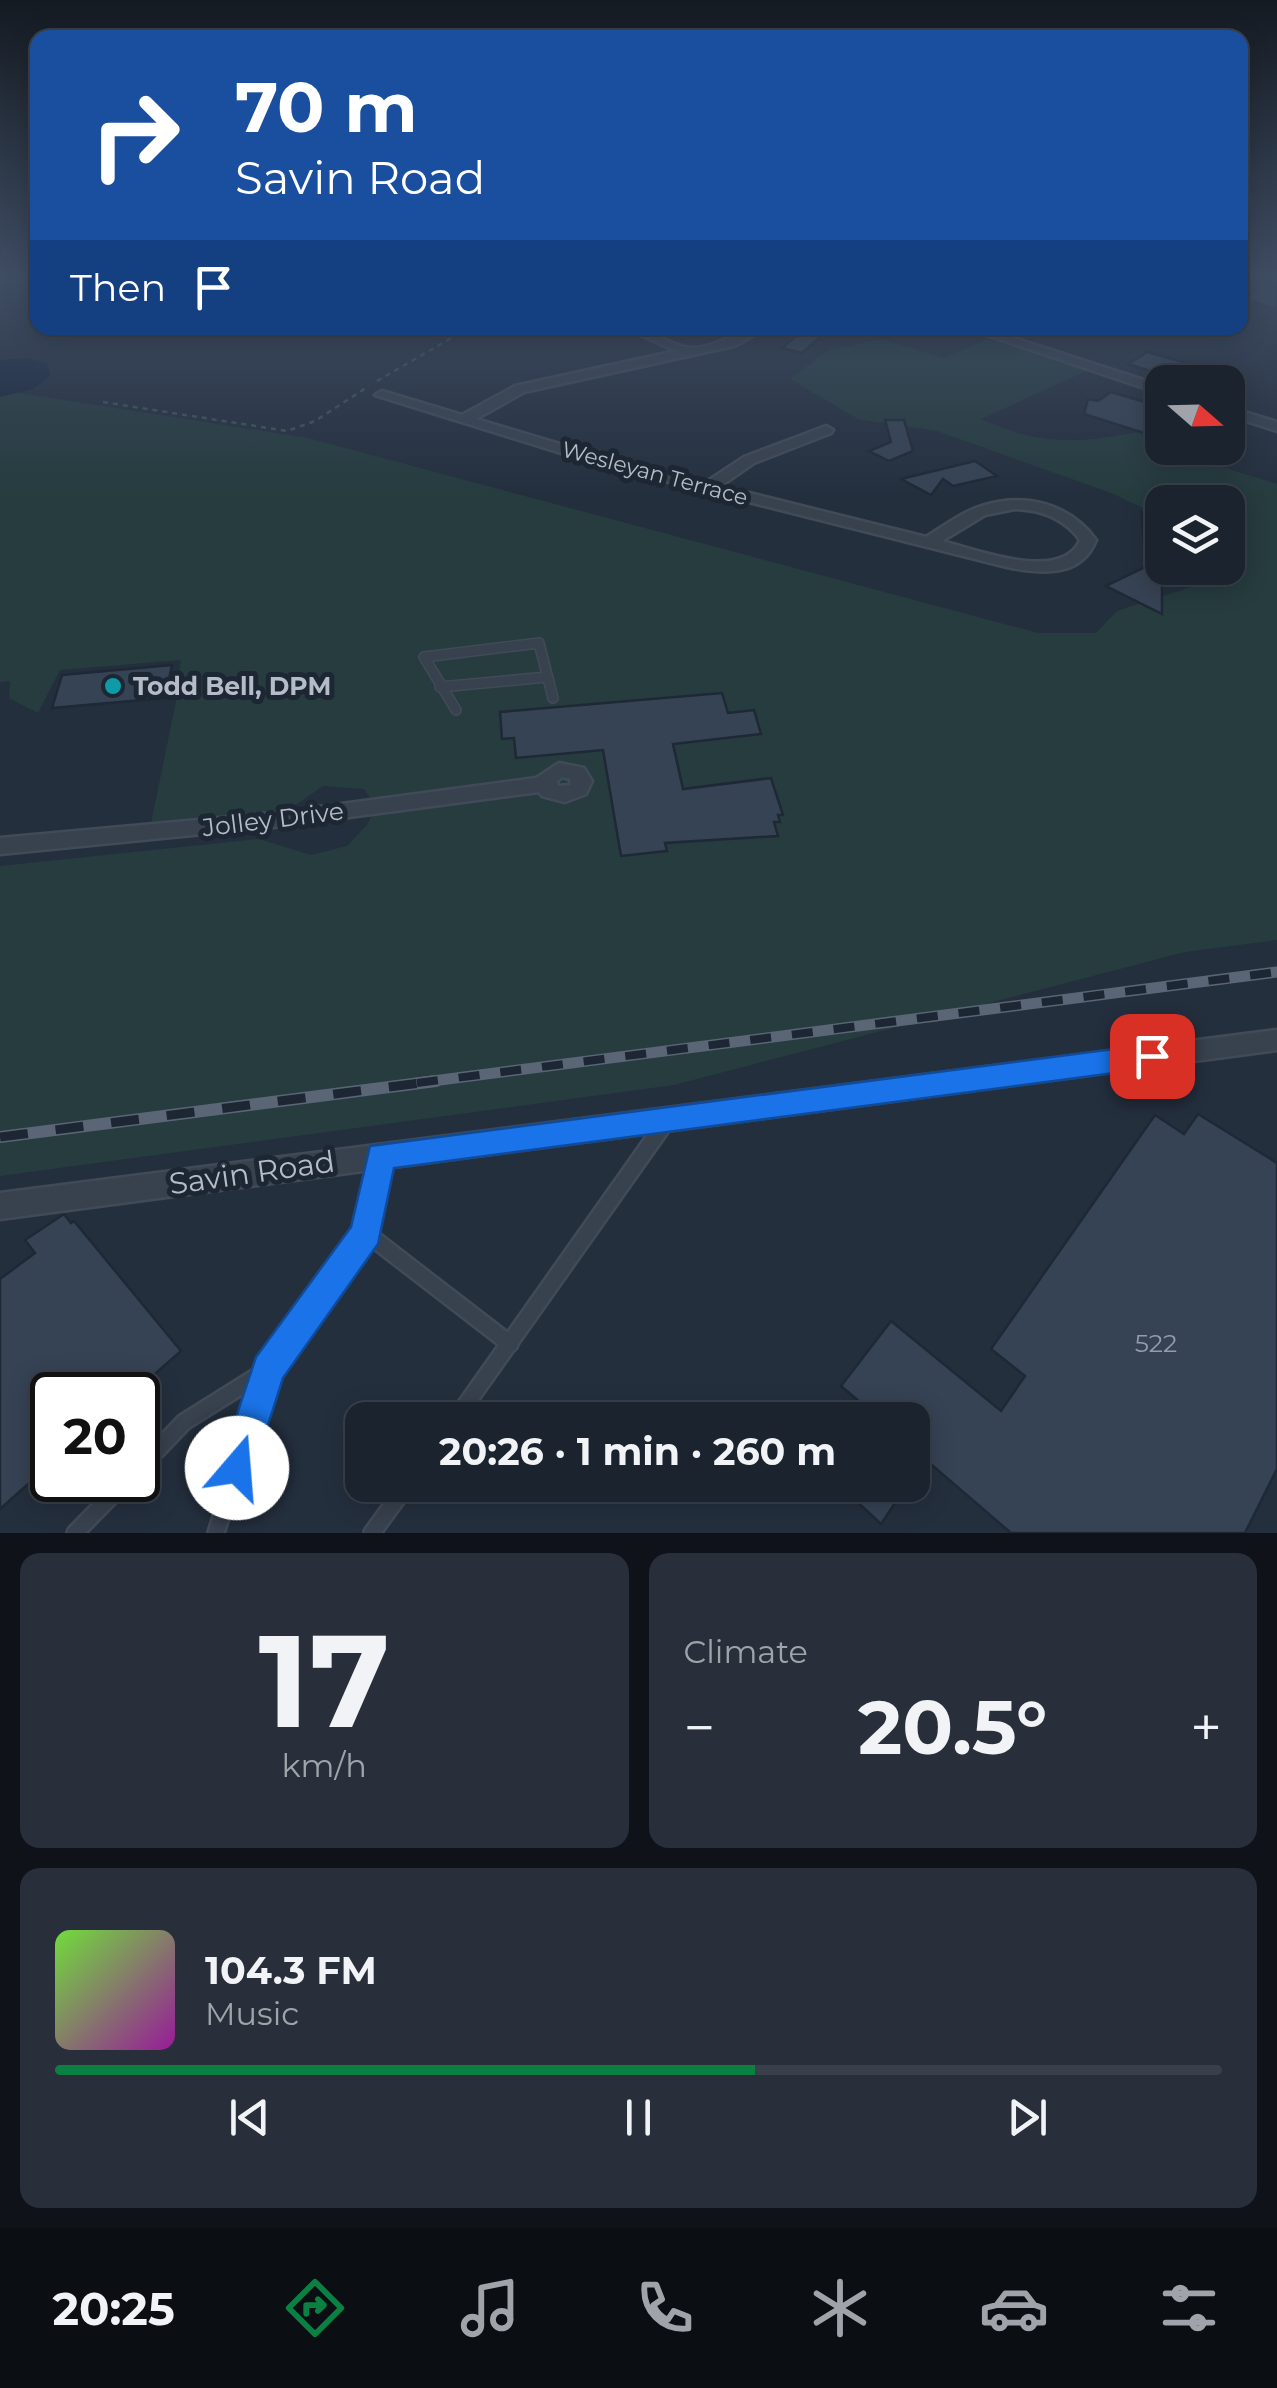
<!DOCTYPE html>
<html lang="en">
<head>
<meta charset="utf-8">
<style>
  body { margin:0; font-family:Montserrat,sans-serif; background:#282f3a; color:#f1f3f6; height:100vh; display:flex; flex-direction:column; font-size:38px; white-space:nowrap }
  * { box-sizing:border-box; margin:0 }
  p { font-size:32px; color:#a0a4aa }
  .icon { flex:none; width:55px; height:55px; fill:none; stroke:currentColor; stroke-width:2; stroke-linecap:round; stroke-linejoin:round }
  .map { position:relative; height:1533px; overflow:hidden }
  .side { display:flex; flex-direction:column; gap:20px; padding:20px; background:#0f1319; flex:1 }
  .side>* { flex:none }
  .top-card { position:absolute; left:30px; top:30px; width:1218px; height:305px; border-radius:20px; box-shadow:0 5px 25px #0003,0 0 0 2px #39404a; background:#1a4fa0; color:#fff; overflow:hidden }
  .needle { width:65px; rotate:110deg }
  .tools { position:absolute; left:1145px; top:365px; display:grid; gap:20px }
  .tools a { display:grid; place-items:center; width:100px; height:100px; border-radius:20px; background:#1b232e; box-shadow:0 5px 25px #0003,0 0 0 2px #39404a; font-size:50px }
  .speed { position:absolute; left:30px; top:1372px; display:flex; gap:20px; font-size:50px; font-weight:700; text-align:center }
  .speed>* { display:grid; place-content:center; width:130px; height:130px; border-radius:50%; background:#1b232e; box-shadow:0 5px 25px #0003,0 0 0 2px #39404a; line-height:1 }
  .speed .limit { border:5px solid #111; border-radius:15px; background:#fff; color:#111 }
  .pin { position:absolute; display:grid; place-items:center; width:85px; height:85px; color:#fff; margin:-42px; border-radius:20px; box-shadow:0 5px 15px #0006 }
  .me { position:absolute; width:110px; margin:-55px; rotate:18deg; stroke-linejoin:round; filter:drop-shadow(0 0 8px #0008) }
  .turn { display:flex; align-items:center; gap:35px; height:210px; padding:0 40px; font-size:45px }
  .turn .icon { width:130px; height:130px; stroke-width:2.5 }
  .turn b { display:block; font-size:70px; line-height:85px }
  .then { display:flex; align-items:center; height:95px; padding:0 40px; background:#0003; gap:20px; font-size:38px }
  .big { font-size:75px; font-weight:700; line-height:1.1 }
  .side .card { flex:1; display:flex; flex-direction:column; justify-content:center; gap:15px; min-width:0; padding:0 35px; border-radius:20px; background:#282f3a }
  .side .dial { align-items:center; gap:0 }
  .dial b { font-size:130px; line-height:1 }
  .song { display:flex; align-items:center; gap:30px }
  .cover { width:120px; height:120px; border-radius:15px; background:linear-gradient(135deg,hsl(100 70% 55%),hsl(300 70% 35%)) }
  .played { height:10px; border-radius:5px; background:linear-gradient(90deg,#0b8043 60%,#39404a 60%) }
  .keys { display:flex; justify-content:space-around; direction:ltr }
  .heat { display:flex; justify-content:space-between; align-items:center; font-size:55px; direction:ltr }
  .side .tiles { flex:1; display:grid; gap:20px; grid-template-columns:1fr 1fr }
  .card:last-child { grid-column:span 2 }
  .trip { position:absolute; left:345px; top:1402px; width:585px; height:100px; border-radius:20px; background:#1b232e; box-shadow:0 5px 25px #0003,0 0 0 2px #39404a; font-weight:700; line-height:100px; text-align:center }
  .tabs { display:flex; height:160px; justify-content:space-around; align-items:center; background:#0b0e12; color:#a0a4aa }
  .tabs .icon { width:70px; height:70px }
  .tabs .active { color:#0b8043 }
  .tabs b { font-size:45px; color:#f1f3f6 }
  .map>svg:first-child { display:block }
  .green { fill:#263c3f }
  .water { fill:#17263c }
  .building { fill:#364354; stroke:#1f2835; stroke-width:2.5 }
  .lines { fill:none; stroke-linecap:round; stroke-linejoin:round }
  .lane-far1-casing { stroke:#414a57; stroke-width:12 }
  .lane-casing { stroke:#414a57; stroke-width:20 }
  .street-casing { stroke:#414a57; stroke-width:5 }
  .path { stroke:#3f5557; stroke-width:2.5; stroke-dasharray:5 5; stroke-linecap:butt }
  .lane-far1 { stroke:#38414e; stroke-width:9 }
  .lane { stroke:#38414e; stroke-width:15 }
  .street { fill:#38414e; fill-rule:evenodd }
  .rail-far1-casing { stroke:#5a6575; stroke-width:11 }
  .rail-casing { stroke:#5a6575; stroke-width:12 }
  .rail-far1 { stroke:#1d2633; stroke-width:8; stroke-dasharray:21; stroke-linecap:butt }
  .rail { stroke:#1d2633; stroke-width:9; stroke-dasharray:28; stroke-linecap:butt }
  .route { fill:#1a73e8; stroke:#114b97; stroke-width:2.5 }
  .culture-dot { fill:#0f9aa8; stroke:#1d2633; stroke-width:4 }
  .labels { text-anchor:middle; stroke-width:10; stroke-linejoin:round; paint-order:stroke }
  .far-street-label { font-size:22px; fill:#b4bcc9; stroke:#1d2633 }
  .poi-label { font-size:25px; font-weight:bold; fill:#b4bcc9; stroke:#1d2633; text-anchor:start }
  .street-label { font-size:25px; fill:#b4bcc9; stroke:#1d2633 }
  .near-number-label { font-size:25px; fill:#929caa }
  .near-street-label { font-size:30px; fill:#b4bcc9; stroke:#1d2633 }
</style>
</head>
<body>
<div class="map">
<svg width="1277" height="1533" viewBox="0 0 1277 1533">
  <rect width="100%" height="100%" fill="#242f3e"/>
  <path class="green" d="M 881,339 L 944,358 L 988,339 L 1093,368 L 981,419 C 1044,447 1079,443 1144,431 L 1162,443 L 1162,448 L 1277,484 L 1277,940 L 1185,952 L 674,1085 L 0,1176 L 0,866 L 259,839 L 311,855 L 347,846 L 367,825 L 376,806 L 364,789 L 323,786 L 274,820 L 149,833 L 176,701 L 181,660 L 60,670 L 38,713 L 9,698 L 10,681 L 0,682 L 0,390 L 308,438 L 1038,633 L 1096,633 L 1117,611 L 1191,587 L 1208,568 L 1228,568 L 1228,502 L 1162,502 L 1162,517 L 1111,493 L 937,431 L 858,419 L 790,379 L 827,351 Z"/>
  <polygon class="water" points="27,358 48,364 50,376 33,389 0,397 0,360"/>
  <g class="building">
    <polygon points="1260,284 1277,288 1277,309 1246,300"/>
    <polygon points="806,328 830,328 802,353 782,348"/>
    <polygon points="1147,352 1187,363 1170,377 1128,364"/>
    <polygon points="1111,392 1162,407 1162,426 1147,434 1084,414 1088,399 1098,401"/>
    <polygon points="885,420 904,420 913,451 889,461 869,451 891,442"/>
    <polygon points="975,461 997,476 953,486 943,479 931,495 901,479"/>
    <polygon points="1142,513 1162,525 1162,614 1106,586 1145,567"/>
    <polygon points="172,665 165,698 52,708 62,675"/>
    <polygon points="722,693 728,713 754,710 761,734 673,744 683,789 771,778 783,815 778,815 780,822 774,822 778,836 665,843 667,851 621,856 603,750 516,758 514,738 502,739 500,712"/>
    <polygon points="1198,1114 1277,1163 1277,1469 1245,1533 1011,1533 925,1459 912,1478 912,1420 881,1420 841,1386 891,1321 1001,1411 1025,1376 991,1349 1155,1115 1184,1134"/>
    <polygon points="64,1214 71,1223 74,1221 181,1351 131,1395 52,1395 52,1463 0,1509 0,1279 35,1253 25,1240"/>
    <polygon points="839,1485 907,1485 881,1524"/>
  </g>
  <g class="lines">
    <g class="lane-far1-casing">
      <g id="lane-far1">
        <polyline points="440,687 547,677"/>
        <polyline points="456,710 424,657 539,643 553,698"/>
      </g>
    </g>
    <g class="lane-casing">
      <g id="lane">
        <polyline points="381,1157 366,1233 510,1344"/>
        <polyline points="455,1420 665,1123"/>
        <polyline points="138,1470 184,1422 267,1370"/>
        <polyline points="75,1533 127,1480"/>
        <polyline points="216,1533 268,1369 366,1233"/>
        <polyline points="372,1533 407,1485"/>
      </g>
    </g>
    <g class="street-casing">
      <g id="street">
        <path d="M 625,328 C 650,326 669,347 692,348 C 719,348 741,326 767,328 L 734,346 L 524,392 L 476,419 L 600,456 L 706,482 L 744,457 L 826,426 L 833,430 L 831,433 L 754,463 L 721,486 L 926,537 C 944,526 962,512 982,506 C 1025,492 1070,504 1096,540 C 1081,578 1041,574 1007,567 L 590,462 L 375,395 L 382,391 L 462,415 L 515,386 L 676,351 ZM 1015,509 C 1041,510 1064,518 1080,540 C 1062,583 977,550 942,541 L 985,515 Z"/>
        <polygon points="966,328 983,328 1162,386 1162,394"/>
        <polygon points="1228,407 1277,422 1277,431 1228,415"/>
        <path d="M 559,763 L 584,768 L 592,781 L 586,794 L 565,802 L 542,796 L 539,792 L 274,827 L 0,854 L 0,838 L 274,813 L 536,778 ZM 562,777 L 570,779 L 570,785 L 558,786 L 557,781 Z"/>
        <polygon points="1277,1030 1277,1050 0,1219 0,1193"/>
      </g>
    </g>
    <g class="path">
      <polyline points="441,328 460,333"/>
      <polyline points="377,381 460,333"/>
      <polyline points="103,402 287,431 315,421 369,386"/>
    </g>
    <use href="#lane-far1" class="lane-far1"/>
    <use href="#lane" class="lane"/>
    <use href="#street" class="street"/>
    <g class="rail-far1-casing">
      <polyline id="rail-far1" points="417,1083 1277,972"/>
    </g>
    <g class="rail-casing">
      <polyline id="rail" points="0,1137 436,1081"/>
    </g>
    <use href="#rail-far1" class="rail-far1"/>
    <use href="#rail" class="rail"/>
  </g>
  <linearGradient id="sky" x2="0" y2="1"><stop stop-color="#141a22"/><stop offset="0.56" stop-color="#3f4d63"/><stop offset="1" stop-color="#3f4d63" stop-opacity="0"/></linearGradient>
  <rect width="1277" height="494" fill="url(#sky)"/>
  <polygon class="route" points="1152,1044 1163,1047 1167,1056 1163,1064 1152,1068 394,1168 378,1244 283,1378 250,1481 237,1486 224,1481 219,1468 256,1357 351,1227 370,1146"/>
  <circle class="culture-dot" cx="113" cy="686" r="10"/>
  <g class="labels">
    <g class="far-street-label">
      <text transform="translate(655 473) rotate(15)" y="8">Wesleyan Terrace</text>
    </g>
    <g class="poi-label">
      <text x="133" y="695">Todd Bell, DPM</text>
    </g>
    <g class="street-label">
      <text transform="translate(273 819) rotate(-7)" y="9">Jolley Drive</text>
    </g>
    <g class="near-number-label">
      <text x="1156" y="1352">522</text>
    </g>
    <g class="near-street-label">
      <text transform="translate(252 1173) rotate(-8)" y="10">Savin Road</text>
    </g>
  </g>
</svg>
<div class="tools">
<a><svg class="needle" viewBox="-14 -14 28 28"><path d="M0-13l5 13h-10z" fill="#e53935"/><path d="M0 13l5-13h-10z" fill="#a0a4aa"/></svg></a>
<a><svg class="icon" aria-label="layers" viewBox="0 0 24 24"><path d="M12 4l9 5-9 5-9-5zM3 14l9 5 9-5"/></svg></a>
</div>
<div class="speed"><div class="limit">20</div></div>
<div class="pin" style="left:1152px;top:1056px;background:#d93025"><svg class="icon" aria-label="arrive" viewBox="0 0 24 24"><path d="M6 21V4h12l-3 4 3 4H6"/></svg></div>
<svg class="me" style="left:237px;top:1468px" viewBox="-20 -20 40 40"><circle r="19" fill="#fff"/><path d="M0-13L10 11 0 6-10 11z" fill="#1a73e8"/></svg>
<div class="trip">20:26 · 1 min · 260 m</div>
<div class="top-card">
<div class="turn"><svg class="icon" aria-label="right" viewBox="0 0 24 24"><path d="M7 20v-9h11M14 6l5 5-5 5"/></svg><div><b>70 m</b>Savin Road</div></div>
<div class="then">Then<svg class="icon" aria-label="arrive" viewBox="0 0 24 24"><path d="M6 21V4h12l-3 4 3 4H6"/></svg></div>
</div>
</div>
<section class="side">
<div class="tiles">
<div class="card dial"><b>17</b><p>km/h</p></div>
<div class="card"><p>Climate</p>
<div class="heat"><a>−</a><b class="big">20.5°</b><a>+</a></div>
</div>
<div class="card">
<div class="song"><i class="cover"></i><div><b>104.3 FM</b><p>Music</p></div></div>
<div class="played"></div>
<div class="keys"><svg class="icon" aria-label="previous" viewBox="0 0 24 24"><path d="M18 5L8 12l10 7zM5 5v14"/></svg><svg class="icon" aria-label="pause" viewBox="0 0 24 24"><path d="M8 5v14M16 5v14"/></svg><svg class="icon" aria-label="next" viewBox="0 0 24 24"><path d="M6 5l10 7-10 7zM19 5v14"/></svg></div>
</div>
</div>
</section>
<nav class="tabs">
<b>20:25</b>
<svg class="icon active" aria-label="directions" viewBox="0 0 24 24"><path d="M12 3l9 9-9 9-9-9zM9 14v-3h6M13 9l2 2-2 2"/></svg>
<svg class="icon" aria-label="music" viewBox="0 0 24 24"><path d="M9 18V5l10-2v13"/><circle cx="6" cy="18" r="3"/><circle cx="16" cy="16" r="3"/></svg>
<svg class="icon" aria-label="phone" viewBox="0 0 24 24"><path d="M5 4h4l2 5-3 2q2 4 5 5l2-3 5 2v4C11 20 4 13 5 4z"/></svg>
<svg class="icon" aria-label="climate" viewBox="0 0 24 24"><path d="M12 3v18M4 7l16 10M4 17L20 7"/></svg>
<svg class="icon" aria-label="car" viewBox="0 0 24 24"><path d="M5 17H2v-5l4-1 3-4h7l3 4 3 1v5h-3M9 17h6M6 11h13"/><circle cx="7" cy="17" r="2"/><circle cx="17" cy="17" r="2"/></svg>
<svg class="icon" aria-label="filters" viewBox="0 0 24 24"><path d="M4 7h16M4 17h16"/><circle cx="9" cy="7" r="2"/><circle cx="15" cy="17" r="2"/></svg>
</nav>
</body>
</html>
